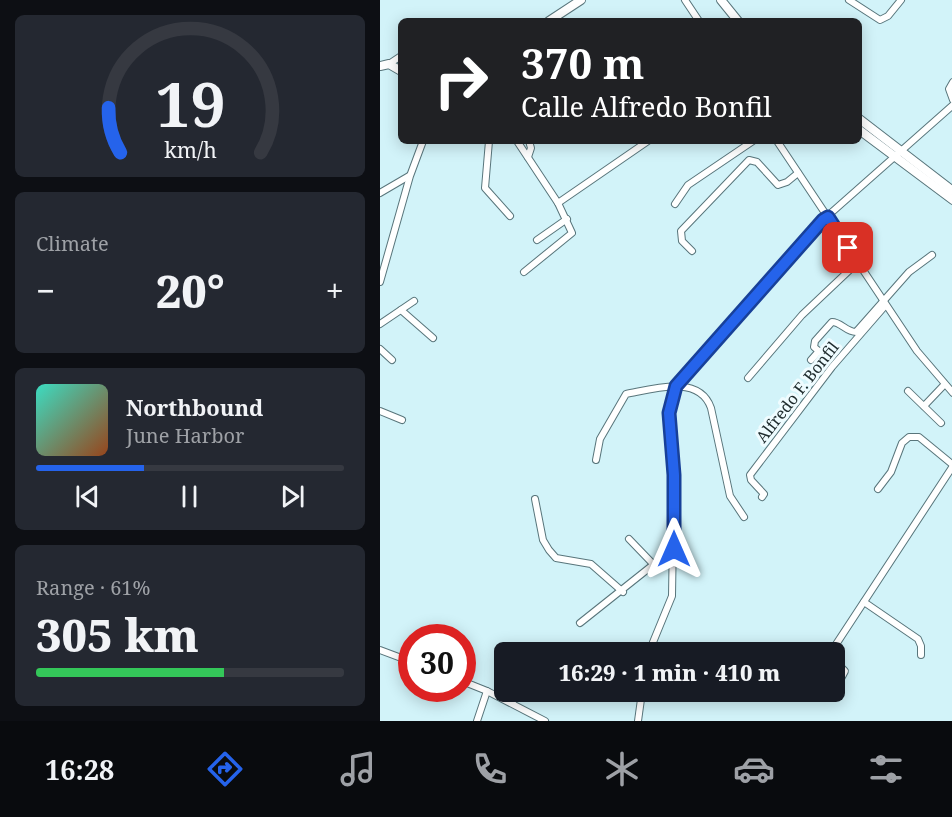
<!DOCTYPE html>
<html lang="en">
<head>
<meta charset="utf-8">
<style>
  body { margin:0; font-family:"Noto Serif",serif; background:#242831; color:#f1f3f6; height:100vh; display:flex; flex-direction:column; font-size:22px; white-space:nowrap }
  * { box-sizing:border-box; margin:0 }
  p { font-size:20px; color:#9ea1a6 }
  .icon { flex:none; width:33px; height:33px; fill:none; stroke:currentColor; stroke-width:2; stroke-linecap:round; stroke-linejoin:round }
  .map { position:relative; flex:1; overflow:hidden }
  .drawer { display:flex; flex-direction:column; gap:15px; padding:15px; background:#0d0f14; width:380px }
  .drawer>* { flex:none }
  .top-card { position:absolute; left:18px; top:18px; width:464px; height:126px; border-radius:9px; box-shadow:0 3px 15px #0003; background:#202124; color:#fff; overflow:hidden }
  .speed { position:absolute; left:18px; top:624px; display:flex; gap:12px; font-size:30px; font-weight:700; text-align:center }
  .speed>* { display:grid; place-content:center; width:78px; height:78px; border-radius:50%; background:#171b24; box-shadow:0 3px 15px #0003; line-height:1 }
  .speed .limit { border:9px solid #d22; background:#fff; color:#111 }
  .pin { position:absolute; display:grid; place-items:center; width:51px; height:51px; color:#fff; margin:-26px; border-radius:12px; box-shadow:0 3px 9px #0006 }
  .me { position:absolute; width:66px; margin:-33px; rotate:0deg; stroke-linejoin:round; filter:drop-shadow(0 0 4px #0008) }
  .turn { display:flex; align-items:center; gap:21px; height:126px; padding:0 24px; font-size:27px }
  .turn .icon { width:78px; height:78px; stroke-width:2.5 }
  .turn b { display:block; font-size:42px; line-height:51px }
  .big { font-size:45px; font-weight:800; line-height:1.1 }
  .drawer .tile { flex:1; display:flex; flex-direction:column; justify-content:center; gap:9px; min-width:0; padding:0 21px; border-radius:9px; background:#242831 }
  .drawer .dial { align-items:center; gap:0 }
  .dial svg { height:156px; overflow:visible; fill:none; stroke:#363941; stroke-width:7; stroke-linecap:round; text-anchor:middle }
  .dial text { fill:#f1f3f6; stroke:none }
  .song { display:flex; align-items:center; gap:18px }
  .cover { width:72px; height:72px; border-radius:9px; background:linear-gradient(135deg,hsl(170 70% 55%),hsl(20 70% 35%)) }
  .played { height:6px; border-radius:3px; background:linear-gradient(90deg,#2563eb 35%,#363941 35%) }
  .keys { display:flex; justify-content:space-around; direction:ltr }
  .heat { display:flex; justify-content:space-between; align-items:center; font-size:33px; direction:ltr }
  .charge { height:9px; border-radius:4px; background:linear-gradient(90deg,#34c759 61%,#363941 0) }
  .trip { position:absolute; left:114px; top:642px; width:351px; height:60px; border-radius:9px; background:#171b24; box-shadow:0 3px 15px #0003; font-weight:800; line-height:60px; text-align:center }
  .tab-bar { display:flex; height:96px; justify-content:space-around; align-items:center; background:#090b0e; color:#9ea1a6 }
  .tab-bar .icon { width:42px; height:42px }
  .tab-bar .current { color:#2563eb }
  .tab-bar b { font-size:27px; color:#f1f3f6 }
  main { display:flex; flex:1; min-height:0 }
  .map>svg:first-child { display:block }
  .lines { fill:none; stroke-linecap:round; stroke-linejoin:round }
  .street-casing { stroke:#58757b; stroke-width:8 }
  .secondary-casing { stroke:#58757b; stroke-width:10 }
  .street { stroke:#fff; stroke-width:6 }
  .secondary { stroke:#fff; stroke-width:8 }
  .route-casing { stroke:#184099; stroke-width:15 }
  .route { stroke:#2563eb; stroke-width:10 }
  .labels { text-anchor:middle; stroke-width:6; stroke-linejoin:round; paint-order:stroke }
  .street-label { font-size:16px; fill:#202d2f; stroke:#effcff }
</style>
</head>
<body>
<main>
<section class="drawer">
<div class="tile dial"><svg viewBox="0 0 100 80">
<path d="M14 69A42 42 0 1 1 86 69"/>
<path d="M14 69A42 42 0 0 1 8 46" stroke="#2563eb"/>
<text x="50" y="56" font-size="32" font-weight="700">19</text>
<text x="50" y="72" font-size="11">km/h</text>
</svg></div>
<div class="tile"><p>Climate</p>
<div class="heat"><a>−</a><b class="big">20°</b><a>+</a></div>
</div>
<div class="tile">
<div class="song"><i class="cover"></i><div><b>Northbound</b><p>June Harbor</p></div></div>
<div class="played"></div>
<div class="keys"><svg class="icon" aria-label="previous" viewBox="0 0 24 24"><path d="M18 5L8 12l10 7zM5 5v14"/></svg><svg class="icon" aria-label="pause" viewBox="0 0 24 24"><path d="M8 5v14M16 5v14"/></svg><svg class="icon" aria-label="next" viewBox="0 0 24 24"><path d="M6 5l10 7-10 7zM19 5v14"/></svg></div>
</div>
<div class="tile"><p>Range · 61%</p><b class="big">305 km</b><div class="charge"></div></div>
</section>
<div class="map">
<svg width="573" height="721" viewBox="0 0 573 721">
  <rect width="100%" height="100%" fill="#d2f3f9"/>
  <g class="lines">
    <g class="street-casing">
      <g id="street">
        <polyline points="305,0 319,21"/>
        <polyline points="469,0 500,20 508,16 521,0"/>
        <polyline points="9,64 21,56"/>
        <polyline points="573,82 569,89 573,100"/>
        <polyline points="109,141 105,188 130,216"/>
        <polyline points="137,141 178,203 192,233 144,272"/>
        <polyline points="397,141 537,351 573,393"/>
        <polyline points="148,157 151,148 149,141"/>
        <polyline points="0,193 29,176"/>
        <polyline points="178,203 268,141"/>
        <polyline points="295,204 308,185 373,141"/>
        <polyline points="157,240 187,219"/>
        <polyline points="312,251 302,241 301,231 369,160 377,162 398,185 407,182 418,173"/>
        <polyline points="0,282 30,176 43,141"/>
        <polyline points="21,310 53,338"/>
        <polyline points="0,324 34,301"/>
        <polyline points="0,349 12,360"/>
        <path d="M 448,359 L 434,347 L 435,341 L 452,322 C 461,322 466,332 476,332 L 529,272 L 552,255"/>
        <polyline points="431,360 439,351"/>
        <polyline points="368,378 422,315 477,263"/>
        <polyline points="528,391 561,423"/>
        <polyline points="544,406 564,385"/>
        <polyline points="0,411 22,420"/>
        <path d="M 216,460 L 220,439 L 246,394 C 273,389 319,374 331,408 L 350,496 L 364,517"/>
        <polyline points="498,489 511,472 522,443 529,437 539,437 573,465"/>
        <polyline points="382,497 384,494 371,480 370,475 452,367 505,306"/>
        <polyline points="155,499 163,540 169,550 176,558 211,564 243,592"/>
        <polyline points="249,539 275,566"/>
        <polyline points="484,602 538,639 541,646 541,655"/>
        <polyline points="200,623 293,549"/>
        <polyline points="0,650 32,662"/>
        <polyline points="269,652 292,596 294,475 289,413 296,386 443,220 573,105"/>
        <polyline points="451,652 573,466"/>
        <polyline points="454,660 465,671 457,686"/>
        <polyline points="82,681 107,691 165,721"/>
        <polyline points="132,703 138,692"/>
        <polyline points="97,721 107,691"/>
        <polyline points="258,721 262,692"/>
      </g>
    </g>
    <g class="secondary-casing">
      <g id="secondary">
        <polyline points="341,0 358,21"/>
        <polyline points="169,21 201,0"/>
        <polyline points="0,66 9,64 21,71"/>
        <polyline points="478,118 573,191"/>
        <polyline points="478,129 573,200"/>
      </g>
    </g>
    <use href="#street" class="street"/>
    <use href="#secondary" class="secondary"/>
  </g>
  <g class="lines">
    <g class="route-casing">
      <polyline id="route" points="294,549 294,475 289,413 296,386 443,220 448,217 468,248"/>
    </g>
    <use href="#route" class="route"/>
  </g>
  <g class="labels">
    <g class="street-label">
      <text transform="translate(417 392) rotate(-52)" y="6">Alfredo F. Bonfil</text>
    </g>
  </g>
</svg>
<div class="speed"><div class="limit">30</div></div>
<div class="pin" style="left:468px;top:248px;background:#d93025"><svg class="icon" aria-label="arrive" viewBox="0 0 24 24"><path d="M6 21V4h12l-3 4 3 4H6"/></svg></div>
<svg class="me" style="left:294px;top:549px" viewBox="-20 -20 40 40"><path d="M0-17L14 15 0 8-14 15z" fill="#2563eb" stroke="#fff" stroke-width="4"/></svg>
<div class="trip">16:29 · 1 min · 410 m</div>
<div class="top-card">
<div class="turn"><svg class="icon" aria-label="right" viewBox="0 0 24 24"><path d="M7 20v-9h11M14 6l5 5-5 5"/></svg><div><b>370 m</b>Calle Alfredo Bonfil</div></div>
</div>
</div>
</main>
<nav class="tab-bar">
<b>16:28</b>
<svg class="icon current" aria-label="directions" viewBox="0 0 24 24"><path d="M12 3l9 9-9 9-9-9zM9 14v-3h6M13 9l2 2-2 2"/></svg>
<svg class="icon" aria-label="music" viewBox="0 0 24 24"><path d="M9 18V5l10-2v13"/><circle cx="6" cy="18" r="3"/><circle cx="16" cy="16" r="3"/></svg>
<svg class="icon" aria-label="phone" viewBox="0 0 24 24"><path d="M5 4h4l2 5-3 2q2 4 5 5l2-3 5 2v4C11 20 4 13 5 4z"/></svg>
<svg class="icon" aria-label="climate" viewBox="0 0 24 24"><path d="M12 3v18M4 7l16 10M4 17L20 7"/></svg>
<svg class="icon" aria-label="car" viewBox="0 0 24 24"><path d="M5 17H2v-5l4-1 3-4h7l3 4 3 1v5h-3M9 17h6M6 11h13"/><circle cx="7" cy="17" r="2"/><circle cx="17" cy="17" r="2"/></svg>
<svg class="icon" aria-label="filters" viewBox="0 0 24 24"><path d="M4 7h16M4 17h16"/><circle cx="9" cy="7" r="2"/><circle cx="15" cy="17" r="2"/></svg>
</nav>
</body>
</html>
